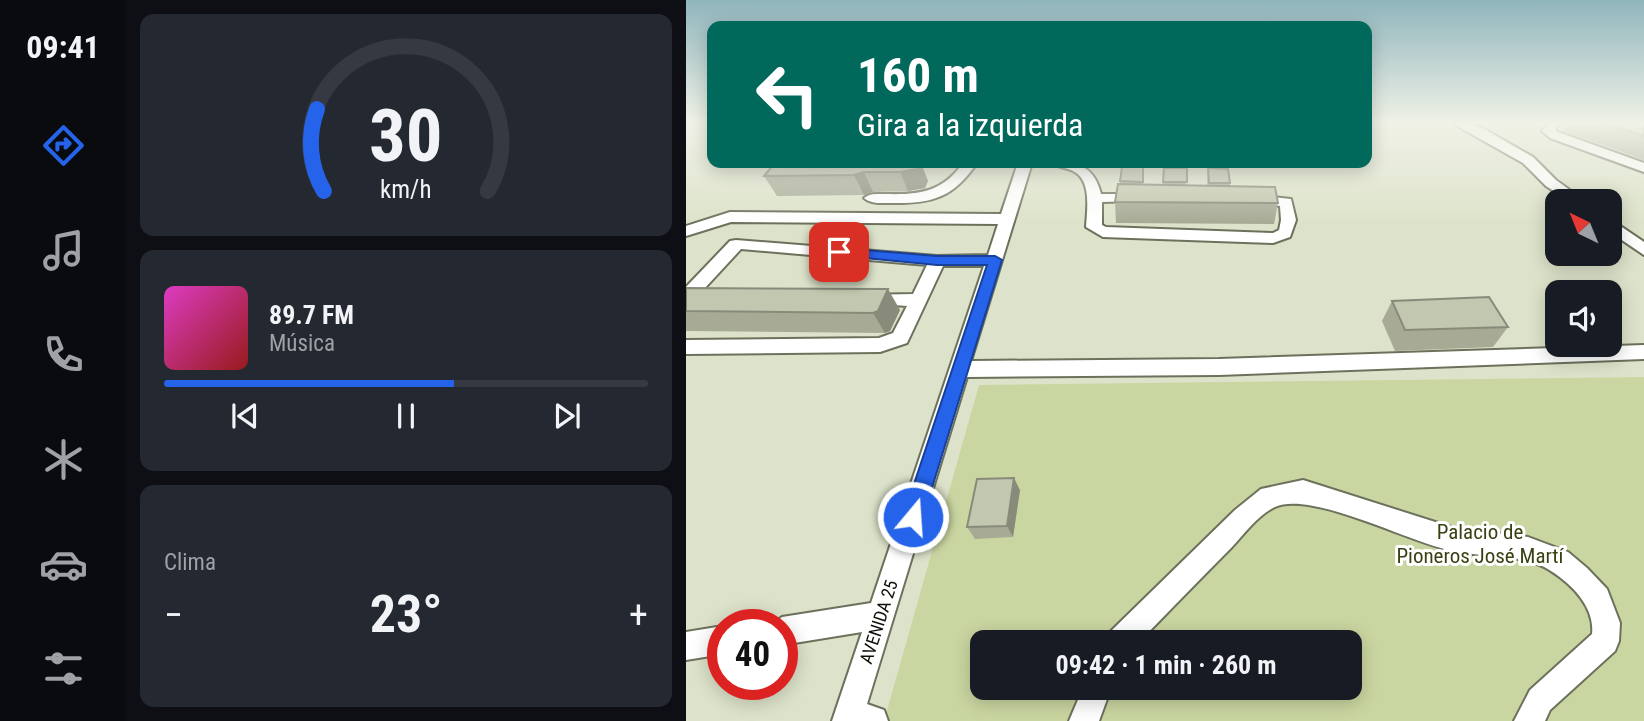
<!DOCTYPE html>
<html lang="es">
<head>
<meta charset="utf-8">
<style>
  body { margin:0; font-family:"Roboto Condensed",sans-serif; background:#242831; color:#f1f3f6; height:100vh; display:flex; flex-direction:column; font-size:26px; white-space:nowrap }
  * { box-sizing:border-box; margin:0 }
  p { font-size:23px; color:#9ea1a6 }
  .icon { flex:none; width:38px; height:38px; fill:none; stroke:currentColor; stroke-width:2; stroke-linecap:round; stroke-linejoin:round }
  .map { position:relative; flex:1; overflow:hidden }
  .panel { display:flex; flex-direction:column; gap:14px; padding:14px; background:#0d0f14; width:560px }
  .panel>* { flex:none }
  .top-card { position:absolute; left:21px; top:21px; width:665px; height:147px; border-radius:14px; box-shadow:0 4px 18px #0003; background:#00695c; color:#fff; overflow:hidden }
  .needle { width:46px; rotate:317deg }
  .controls { position:absolute; left:859px; top:189px; display:grid; gap:14px }
  .controls a { display:grid; place-items:center; width:77px; height:77px; border-radius:14px; background:#171b24; box-shadow:0 4px 18px #0003; font-size:35px }
  .speed { position:absolute; left:21px; top:609px; display:flex; gap:14px; font-size:35px; font-weight:700; text-align:center }
  .speed>* { display:grid; place-content:center; width:91px; height:91px; border-radius:50%; background:#171b24; box-shadow:0 4px 18px #0003; line-height:1 }
  .speed .limit { border:10px solid #d22; background:#fff; color:#111 }
  .pin { position:absolute; display:grid; place-items:center; width:60px; height:60px; color:#fff; margin:-30px; border-radius:14px; box-shadow:0 4px 10px #0006 }
  .me { position:absolute; width:77px; margin:-38px; rotate:18deg; stroke-linejoin:round; filter:drop-shadow(0 0 5px #0008) }
  .turn { display:flex; align-items:center; gap:24px; height:147px; padding:0 35px; font-size:32px }
  .turn .icon { width:91px; height:91px; stroke-width:2.5 }
  .turn b { display:block; font-size:49px; line-height:60px }
  .big { font-size:52px; font-weight:700; line-height:1.1 }
  .panel .card { flex:1; display:flex; flex-direction:column; justify-content:center; gap:10px; min-width:0; padding:0 24px; border-radius:14px; background:#242831 }
  .panel .dial { align-items:center; gap:0 }
  .dial svg { height:182px; overflow:visible; fill:none; stroke:#363941; stroke-width:7; stroke-linecap:round; text-anchor:middle }
  .dial text { fill:#f1f3f6; stroke:none }
  .song { display:flex; align-items:center; gap:21px }
  .cover { width:84px; height:84px; border-radius:10px; background:linear-gradient(135deg,hsl(310 70% 55%),hsl(0 70% 35%)) }
  .played { height:7px; border-radius:4px; background:linear-gradient(90deg,#2563eb 60%,#363941 60%) }
  .keys { display:flex; justify-content:space-around; direction:ltr }
  .heat { display:flex; justify-content:space-between; align-items:center; font-size:38px; direction:ltr }
  .trip { position:absolute; left:284px; top:630px; width:392px; height:70px; border-radius:14px; background:#171b24; box-shadow:0 4px 18px #0003; font-weight:700; line-height:70px; text-align:center }
  main { display:flex; flex:1; min-height:0 }
  .dock { display:flex; flex-direction:column; width:126px; justify-content:space-around; align-items:center; background:#090b0e; color:#9ea1a6 }
  .dock .icon { width:49px; height:49px }
  .dock .selected { color:#2563eb }
  .dock b { font-size:32px; color:#f1f3f6 }
  .map>svg:first-child { display:block }
  .green { fill:#cad6a1; fill-rule:evenodd }
  .lines { fill:none; stroke-linecap:round; stroke-linejoin:round }
  .minor-casing { stroke:#6c715c; stroke-width:4 }
  .minor { fill:#fff; fill-rule:evenodd }
  .wall { fill:#a7ab96 }
  .shaded-wall { fill:#888b7a }
  .building { fill:#c2c7af; stroke:#888b7a; stroke-width:2 }
  .route { fill:#2563eb; stroke:#184099; stroke-width:2 }
  .labels { text-anchor:middle; stroke-width:6; stroke-linejoin:round; paint-order:stroke }
  .street-label { font-size:18px; fill:#0e1008; stroke:#fff }
  .near-park-label { font-size:21px; fill:#394113; stroke:#fff }
</style>
</head>
<body>
<main>
<nav class="dock">
<b>09:41</b>
<svg class="icon selected" aria-label="directions" viewBox="0 0 24 24"><path d="M12 3l9 9-9 9-9-9zM9 14v-3h6M13 9l2 2-2 2"/></svg>
<svg class="icon" aria-label="music" viewBox="0 0 24 24"><path d="M9 18V5l10-2v13"/><circle cx="6" cy="18" r="3"/><circle cx="16" cy="16" r="3"/></svg>
<svg class="icon" aria-label="phone" viewBox="0 0 24 24"><path d="M5 4h4l2 5-3 2q2 4 5 5l2-3 5 2v4C11 20 4 13 5 4z"/></svg>
<svg class="icon" aria-label="climate" viewBox="0 0 24 24"><path d="M12 3v18M4 7l16 10M4 17L20 7"/></svg>
<svg class="icon" aria-label="car" viewBox="0 0 24 24"><path d="M5 17H2v-5l4-1 3-4h7l3 4 3 1v5h-3M9 17h6M6 11h13"/><circle cx="7" cy="17" r="2"/><circle cx="17" cy="17" r="2"/></svg>
<svg class="icon" aria-label="filters" viewBox="0 0 24 24"><path d="M4 7h16M4 17h16"/><circle cx="9" cy="7" r="2"/><circle cx="15" cy="17" r="2"/></svg>
</nav>
<section class="panel">
<div class="card dial"><svg viewBox="0 0 100 80">
<path d="M14 69A42 42 0 1 1 86 69"/>
<path d="M14 69A42 42 0 0 1 11 33" stroke="#2563eb"/>
<text x="50" y="56" font-size="32" font-weight="700">30</text>
<text x="50" y="72" font-size="11">km/h</text>
</svg></div>
<div class="card">
<div class="song"><i class="cover"></i><div><b>89.7 FM</b><p>Música</p></div></div>
<div class="played"></div>
<div class="keys"><svg class="icon" aria-label="previous" viewBox="0 0 24 24"><path d="M18 5L8 12l10 7zM5 5v14"/></svg><svg class="icon" aria-label="pause" viewBox="0 0 24 24"><path d="M8 5v14M16 5v14"/></svg><svg class="icon" aria-label="next" viewBox="0 0 24 24"><path d="M6 5l10 7-10 7zM19 5v14"/></svg></div>
</div>
<div class="card"><p>Clima</p>
<div class="heat"><a>−</a><b class="big">23°</b><a>+</a></div>
</div>
</section>
<div class="map">
<svg width="958" height="721" viewBox="0 0 958 721">
  <rect width="100%" height="100%" fill="#dde3ca"/>
  <path class="green" d="M 958,377 L 958,721 L 198,721 L 293,385 ZM 296,642 L 663,642 L 663,688 L 296,688 Z"/>
  <g class="lines">
    <g class="minor-casing">
      <g id="minor">
        <polygon points="764,122 780,122 800,130 847,157 870,180 899,201 883,201 860,186 837,163"/>
        <polygon points="863,122 875,122 869,130 872,132 958,163 958,172 864,138 856,131"/>
        <path d="M 277,163 L 291,163 C 267,198 246,204 204,203 C 195,203 185,204 178,198 C 184,193 190,194 199,194 C 233,195 257,192 277,163 Z"/>
        <polygon points="332,163 346,163 285,361 533,359 958,345 958,359 533,375 281,377 181,704 198,710 202,721 146,721 176,632 96,645 96,625 85,625 96,617 185,603 298,266 257,266 221,343 194,352 0,354 0,340 193,338 207,333 221,306 177,303 174,299 177,295 227,294 241,265 55,249 6,302 0,304 0,287 44,241 50,240 251,256 302,255 312,224 45,222 0,236 0,226 44,212 315,214"/>
        <path d="M 366,163 C 392,162 408,166 415,194 L 458,194 L 460,197 L 458,200 L 453,201 L 416,202 L 416,225 L 420,227 L 587,233 L 593,230 L 595,220 L 594,206 L 562,202 L 560,199 L 562,196 L 567,195 L 605,199 L 610,220 L 604,237 L 587,243 L 417,237 L 400,227 C 401,209 406,180 387,171 C 379,167 372,168 366,163 Z"/>
        <polygon points="924,219 958,242 958,255 924,232"/>
        <path d="M 617,480 L 765,527 L 842,537 L 882,552 L 901,568 L 921,589 L 934,623 L 933,641 L 929,651 L 864,710 L 859,721 L 828,721 L 844,690 L 906,634 C 909,608 887,585 865,571 C 838,553 798,558 767,551 C 724,543 625,490 589,507 C 573,514 558,534 546,547 C 515,578 484,610 453,642 L 420,642 L 424,632 L 549,510 L 575,489 Z"/>
        <polygon points="37,626 37,654 0,660 0,632"/>
        <polygon points="397,688 425,688 413,721 383,721"/>
      </g>
    </g>
    <use href="#minor" class="minor"/>
  </g>
  <g class="wall">
    <polygon points="883,122 958,122 958,160 877,131"/>
    <polygon points="89,163 235,163 242,181 239,188 222,191 187,192 178,195 91,196 78,176"/>
    <polygon points="457,167 457,185 477,185 478,168 501,168 500,185 521,186 522,168 544,183 544,186 592,203 588,224 430,223 429,202 434,184 434,181"/>
    <polygon points="0,288 214,310 204,331 199,333 0,331"/>
    <polygon points="706,301 822,327 807,347 709,351 696,321"/>
    <polygon points="334,490 327,537 289,539 281,527"/>
  </g>
  <g class="shaded-wall">
    <polygon points="235,163 242,181 239,188 222,191 214,172"/>
    <polygon points="178,172 187,192 178,195 168,175"/>
    <polygon points="202,289 214,310 204,331 199,333 187,313"/>
    <polygon points="328,478 334,490 327,537 321,526"/>
  </g>
  <g class="building">
    <polygon points="916,122 958,122 958,136"/>
    <polygon points="89,163 234,163 231,169 214,172 178,172 168,175 78,176"/>
    <polygon points="436,167 457,167 457,182 434,181"/>
    <polygon points="478,168 501,168 501,182 477,182"/>
    <polygon points="522,168 542,169 544,183 523,183"/>
    <polygon points="432,184 589,187 592,203 429,202"/>
    <polygon points="0,288 202,289 192,311 187,313 0,311"/>
    <polygon points="803,297 822,327 719,330 706,301"/>
    <polygon points="328,478 321,526 281,527 291,479"/>
  </g>
  <linearGradient id="sky" x2="0" y2="1"><stop stop-color="#8fb5bc"/><stop offset="0.55" stop-color="#f0f2e7"/><stop offset="1" stop-color="#f0f2e7" stop-opacity="0"/></linearGradient>
  <rect width="958" height="223" fill="url(#sky)"/>
  <polygon class="route" points="153,248 251,256 309,256 316,260 237,517 234,523 227,526 220,523 217,517 301,265 251,265 148,255 148,249"/>
  <g class="labels">
    <g class="street-label">
      <text transform="translate(193 622) rotate(-72)" y="6">AVENIDA 25</text>
    </g>
    <g class="near-park-label">
      <text x="794" y="539">Palacio de<tspan x="794" dy="24">Pioneros José Martí</tspan></text>
    </g>
  </g>
</svg>
<div class="controls">
<a><svg class="needle" viewBox="-14 -14 28 28"><path d="M0-13l5 13h-10z" fill="#e53935"/><path d="M0 13l5-13h-10z" fill="#9ea1a6"/></svg></a>
<a><svg class="icon" aria-label="sound" viewBox="0 0 24 24"><path d="M4 9h4l5-4v14l-5-4H4zM17 9q2 3 0 6"/></svg></a>
</div>
<div class="speed"><div class="limit">40</div></div>
<div class="pin" style="left:153px;top:252px;background:#d93025"><svg class="icon" aria-label="arrive" viewBox="0 0 24 24"><path d="M6 21V4h12l-3 4 3 4H6"/></svg></div>
<svg class="me" style="left:227px;top:517px" viewBox="-20 -20 40 40"><circle r="17" fill="#2563eb" stroke="#fff" stroke-width="3"/><path d="M0-11L8 9 0 5-8 9z" fill="#fff"/></svg>
<div class="trip">09:42 · 1 min · 260 m</div>
<div class="top-card">
<div class="turn"><svg class="icon" aria-label="left" viewBox="0 0 24 24"><path d="M17 20v-9H6M10 6l-5 5 5 5"/></svg><div><b>160 m</b>Gira a la izquierda</div></div>
</div>
</div>
</main>
</body>
</html>
